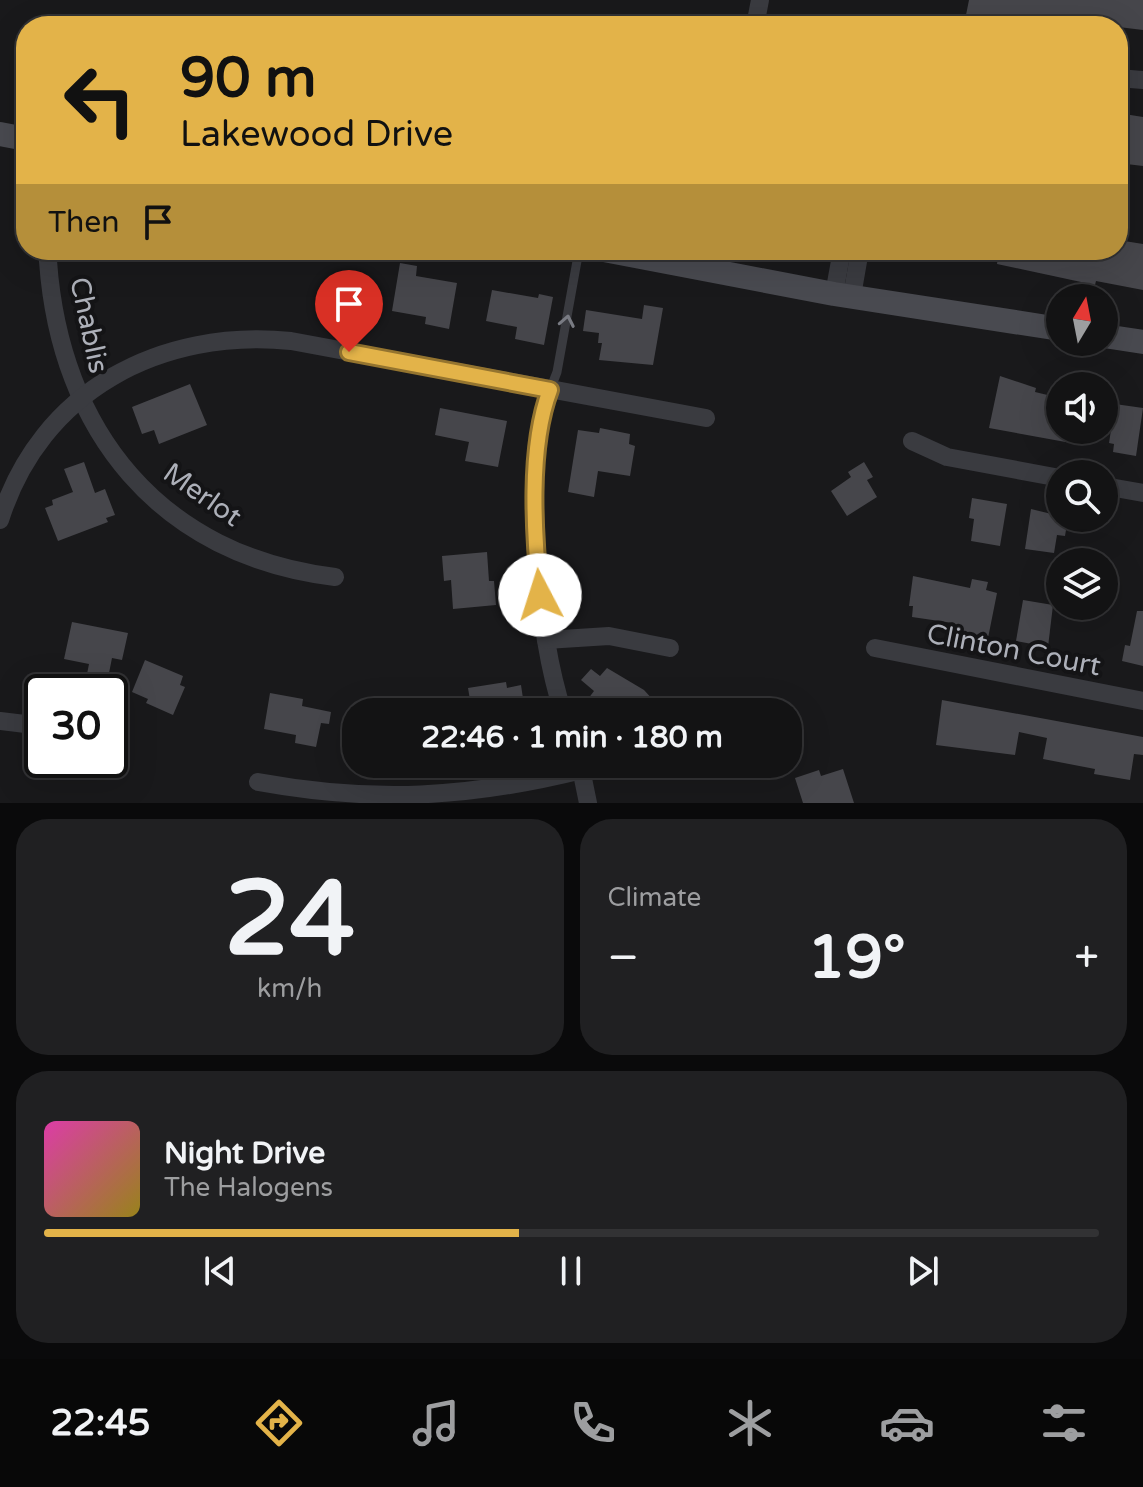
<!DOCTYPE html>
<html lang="en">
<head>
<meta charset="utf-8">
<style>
  body { margin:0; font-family:"Varela Round",sans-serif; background:#202022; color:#f1f3f6; height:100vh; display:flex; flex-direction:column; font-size:30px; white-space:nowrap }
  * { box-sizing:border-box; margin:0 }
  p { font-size:26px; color:#9d9ea0 }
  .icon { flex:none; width:44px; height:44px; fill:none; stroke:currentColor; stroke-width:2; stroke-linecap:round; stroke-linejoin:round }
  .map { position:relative; height:803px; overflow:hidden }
  .panel { display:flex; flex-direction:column; gap:16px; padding:16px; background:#0a0a0b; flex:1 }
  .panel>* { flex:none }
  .top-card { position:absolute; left:16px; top:16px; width:1112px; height:244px; border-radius:32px; box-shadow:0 8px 32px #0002,0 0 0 2px #323234; background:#e3b349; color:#111; overflow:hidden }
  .needle { width:52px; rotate:10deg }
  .buttons { position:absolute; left:1046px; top:284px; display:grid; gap:16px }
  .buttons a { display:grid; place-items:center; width:72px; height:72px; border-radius:50%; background:#131314; box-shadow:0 8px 32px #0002,0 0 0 2px #323234; font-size:40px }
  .speed { position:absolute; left:24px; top:674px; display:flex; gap:16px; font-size:40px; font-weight:700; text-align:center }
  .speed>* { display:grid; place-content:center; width:104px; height:104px; border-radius:50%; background:#131314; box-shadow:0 8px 32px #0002,0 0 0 2px #323234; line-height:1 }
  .speed .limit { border:4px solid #111; border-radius:12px; background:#fff; color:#111 }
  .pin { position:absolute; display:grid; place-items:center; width:68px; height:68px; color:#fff; margin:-82px -34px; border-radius:50% 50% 50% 0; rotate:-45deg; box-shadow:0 0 8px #0007 }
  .pin .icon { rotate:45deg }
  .me { position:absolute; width:88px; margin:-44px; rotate:355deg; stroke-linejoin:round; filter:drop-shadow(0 0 6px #0008) }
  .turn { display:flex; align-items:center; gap:28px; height:168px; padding:0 32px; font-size:36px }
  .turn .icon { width:104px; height:104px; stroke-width:2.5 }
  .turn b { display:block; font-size:56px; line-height:68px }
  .then { display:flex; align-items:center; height:76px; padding:0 32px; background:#0003; gap:16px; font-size:30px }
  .big { font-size:60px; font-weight:700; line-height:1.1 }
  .panel .widget { flex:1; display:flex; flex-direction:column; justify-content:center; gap:12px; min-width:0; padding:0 28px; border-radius:32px; background:#202022 }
  .panel .dial { align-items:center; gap:0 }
  .dial b { font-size:104px; line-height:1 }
  .song { display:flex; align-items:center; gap:24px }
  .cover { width:96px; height:96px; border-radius:12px; background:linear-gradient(135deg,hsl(320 70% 55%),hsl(50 70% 35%)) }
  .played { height:8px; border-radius:4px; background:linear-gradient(90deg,#e3b349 45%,#323234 45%) }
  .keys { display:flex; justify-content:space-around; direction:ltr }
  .heat { display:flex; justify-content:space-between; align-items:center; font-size:44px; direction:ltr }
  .panel .tiles { flex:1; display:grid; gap:16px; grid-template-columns:1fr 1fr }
  .widget:last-child { grid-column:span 2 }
  .trip { position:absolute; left:342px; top:698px; width:460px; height:80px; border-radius:32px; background:#131314; box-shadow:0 8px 32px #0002,0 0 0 2px #323234; font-weight:700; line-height:80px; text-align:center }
  .dock { display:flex; height:128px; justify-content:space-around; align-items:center; background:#080808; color:#9d9ea0 }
  .dock .icon { width:56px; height:56px }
  .dock .active { color:#e3b349 }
  .dock b { font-size:36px; color:#f1f3f6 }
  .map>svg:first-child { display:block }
  .building { fill:#46464b }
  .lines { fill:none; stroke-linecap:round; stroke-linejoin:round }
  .lane { stroke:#3a3b40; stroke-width:9 }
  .street { stroke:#3a3b40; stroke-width:18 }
  .secondary { stroke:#494a50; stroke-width:24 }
  .oneway { stroke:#797b83 }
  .route-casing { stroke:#94742f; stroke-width:20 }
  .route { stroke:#e3b349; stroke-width:14 }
  .labels { text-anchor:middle; stroke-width:8; stroke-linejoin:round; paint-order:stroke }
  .street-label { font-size:28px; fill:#adb0b9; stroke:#141416 }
</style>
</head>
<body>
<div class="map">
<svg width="1143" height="803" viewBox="0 0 1143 803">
  <rect width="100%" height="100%" fill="#19191b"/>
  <g class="building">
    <polygon points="969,0 1143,0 1143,30 1086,23 1086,26 1059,26 1027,19 1026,25 993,26 965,20"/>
    <polygon points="1118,113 1143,117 1143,166 1118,163"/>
    <polygon points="1118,240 1143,244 1143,290 1096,281 1095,285 997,264 999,250 1118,250"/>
    <polygon points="400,263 417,266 416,276 457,283 449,329 425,324 426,317 392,311"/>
    <polygon points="492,290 538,298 539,294 553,297 544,345 515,339 517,327 486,321"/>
    <polygon points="644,305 663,308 653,365 599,360 602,343 598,343 599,333 583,331 586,310 642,319"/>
    <polygon points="1000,376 1036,388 1035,392 1060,398 1060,430 1074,430 1071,443 989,428"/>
    <polygon points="190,384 207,425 159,444 154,430 142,434 132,407"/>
    <polygon points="1115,404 1143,408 1136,456 1113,452 1114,444 1109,443"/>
    <polygon points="440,408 507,421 498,467 465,461 469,442 435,435"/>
    <polygon points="600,428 630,434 629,444 635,446 630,476 598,471 594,497 568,492 578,430 599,433"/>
    <polygon points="84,462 95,493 105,489 115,515 106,518 108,522 58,541 45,508 53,505 52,500 73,492 64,469"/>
    <polygon points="864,462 873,477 867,480 877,497 847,516 831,491 851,477 848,472"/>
    <polygon points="972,498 1007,504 1000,546 971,541 974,519 969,518"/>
    <polygon points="1031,509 1068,518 1065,536 1057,535 1054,553 1025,549"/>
    <polygon points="487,552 489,581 494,581 496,605 453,609 451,580 444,581 442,556"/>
    <polygon points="913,576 970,588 972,579 988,582 986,590 997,593 988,638 952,629 953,623 912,617 913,606 909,606"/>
    <polygon points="1023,600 1053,605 1048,647 1016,641"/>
    <polygon points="1137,611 1143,611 1143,666 1122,661 1125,645 1130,646"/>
    <polygon points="72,622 128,633 122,660 112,658 108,678 87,674 89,664 64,659"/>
    <polygon points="145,660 183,676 180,685 185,687 173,715 146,703 148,699 132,692"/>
    <polygon points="607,668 644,690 654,701 651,705 659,712 641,712 622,696 623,712 604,712 588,699 594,691 581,680 591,669 600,676"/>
    <polygon points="506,682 507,688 521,685 525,712 472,712 468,688"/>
    <polygon points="270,693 303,699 302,706 331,712 329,724 321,723 316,747 295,743 296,735 264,729"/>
    <polygon points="942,700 1143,737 1143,755 1134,754 1130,780 1094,774 1095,769 1043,759 1047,738 1019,732 1015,755 936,745"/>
    <polygon points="843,769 854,803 803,803 795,778 819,770 821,776"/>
  </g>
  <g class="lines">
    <polyline class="lane" points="550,390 557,372 579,250"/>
    <g class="street">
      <polyline points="755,26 760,0"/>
      <polyline points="1118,78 1143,80"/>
      <path d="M 48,261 C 60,431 160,556 335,577"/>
      <polyline points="834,294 842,250"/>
      <polyline points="852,296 860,250"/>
      <path d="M 550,390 C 521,466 537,635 563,712"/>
      <polyline points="912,441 947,457 1060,478"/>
      <polyline points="1104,486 1143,493"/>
      <path d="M 0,520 C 41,390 161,328 291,341 L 706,418"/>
      <polyline points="546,640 609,636 670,648"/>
      <polyline points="875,648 1143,701"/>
      <polyline points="0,721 42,726"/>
      <polyline points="580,764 588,803"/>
      <path d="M 258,782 C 373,803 469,798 582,770"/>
    </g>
    <g class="secondary">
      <polyline points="0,134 26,139"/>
      <polyline points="604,250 834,294 1060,329"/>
      <polyline points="1104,336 1143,342"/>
    </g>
  </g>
  <defs><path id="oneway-chevron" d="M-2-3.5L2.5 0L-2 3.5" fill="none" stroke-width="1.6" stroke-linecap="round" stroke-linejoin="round" transform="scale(2)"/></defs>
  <use class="oneway" href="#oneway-chevron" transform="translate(567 321) rotate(-79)"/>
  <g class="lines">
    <g class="route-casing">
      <path id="route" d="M 349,352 L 550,390 C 528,448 534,534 540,595"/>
    </g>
    <use href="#route" class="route"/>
  </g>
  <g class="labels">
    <g class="street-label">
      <text transform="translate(90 325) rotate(78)" y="10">Chablis</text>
      <text transform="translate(203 494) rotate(35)" y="10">Merlot</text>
      <text transform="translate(1014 649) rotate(11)" y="10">Clinton Court</text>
    </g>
  </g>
</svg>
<div class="buttons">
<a><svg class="needle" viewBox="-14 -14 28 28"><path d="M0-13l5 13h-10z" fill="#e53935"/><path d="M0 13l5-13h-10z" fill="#9d9ea0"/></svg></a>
<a><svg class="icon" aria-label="sound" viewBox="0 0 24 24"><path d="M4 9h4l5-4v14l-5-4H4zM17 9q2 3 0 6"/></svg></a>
<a><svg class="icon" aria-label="search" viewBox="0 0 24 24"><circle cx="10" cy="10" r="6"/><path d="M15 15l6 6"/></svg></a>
<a><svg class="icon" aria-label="layers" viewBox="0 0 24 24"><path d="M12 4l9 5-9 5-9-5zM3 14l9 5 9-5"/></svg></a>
</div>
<div class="speed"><div class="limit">30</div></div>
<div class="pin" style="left:349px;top:352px;background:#d93025"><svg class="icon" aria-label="arrive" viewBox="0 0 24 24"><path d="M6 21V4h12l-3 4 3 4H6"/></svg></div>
<svg class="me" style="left:540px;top:595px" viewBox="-20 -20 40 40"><circle r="19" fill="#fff"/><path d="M0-13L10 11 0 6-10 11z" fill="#e3b349"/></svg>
<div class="trip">22:46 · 1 min · 180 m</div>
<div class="top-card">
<div class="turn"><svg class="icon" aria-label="left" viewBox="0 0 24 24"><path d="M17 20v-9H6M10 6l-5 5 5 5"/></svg><div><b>90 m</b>Lakewood Drive</div></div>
<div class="then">Then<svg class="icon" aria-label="arrive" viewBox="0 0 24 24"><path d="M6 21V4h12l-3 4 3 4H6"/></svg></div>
</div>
</div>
<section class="panel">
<div class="tiles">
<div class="widget dial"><b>24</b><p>km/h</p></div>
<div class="widget"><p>Climate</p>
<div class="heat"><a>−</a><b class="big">19°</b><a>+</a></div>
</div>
<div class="widget">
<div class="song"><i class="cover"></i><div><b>Night Drive</b><p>The Halogens</p></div></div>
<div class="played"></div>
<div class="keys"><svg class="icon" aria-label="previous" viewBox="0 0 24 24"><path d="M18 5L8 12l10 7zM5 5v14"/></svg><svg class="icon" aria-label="pause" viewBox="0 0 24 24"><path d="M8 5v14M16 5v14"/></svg><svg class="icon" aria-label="next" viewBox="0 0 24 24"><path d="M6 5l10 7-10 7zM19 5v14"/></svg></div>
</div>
</div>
</section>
<nav class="dock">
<b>22:45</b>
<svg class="icon active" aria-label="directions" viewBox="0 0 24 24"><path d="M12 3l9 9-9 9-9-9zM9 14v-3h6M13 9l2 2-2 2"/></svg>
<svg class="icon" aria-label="music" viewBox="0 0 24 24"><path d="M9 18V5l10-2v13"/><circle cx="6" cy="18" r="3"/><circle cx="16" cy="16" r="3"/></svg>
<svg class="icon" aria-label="phone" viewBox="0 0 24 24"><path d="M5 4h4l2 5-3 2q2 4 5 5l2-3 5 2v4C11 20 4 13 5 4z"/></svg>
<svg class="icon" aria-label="climate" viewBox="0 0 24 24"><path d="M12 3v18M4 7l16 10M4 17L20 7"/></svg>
<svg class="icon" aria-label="car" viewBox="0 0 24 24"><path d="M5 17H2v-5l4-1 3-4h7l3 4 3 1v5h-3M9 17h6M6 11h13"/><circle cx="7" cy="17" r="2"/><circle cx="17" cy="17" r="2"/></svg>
<svg class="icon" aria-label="filters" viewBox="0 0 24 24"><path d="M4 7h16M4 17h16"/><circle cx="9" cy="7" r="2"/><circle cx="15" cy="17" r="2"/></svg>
</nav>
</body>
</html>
